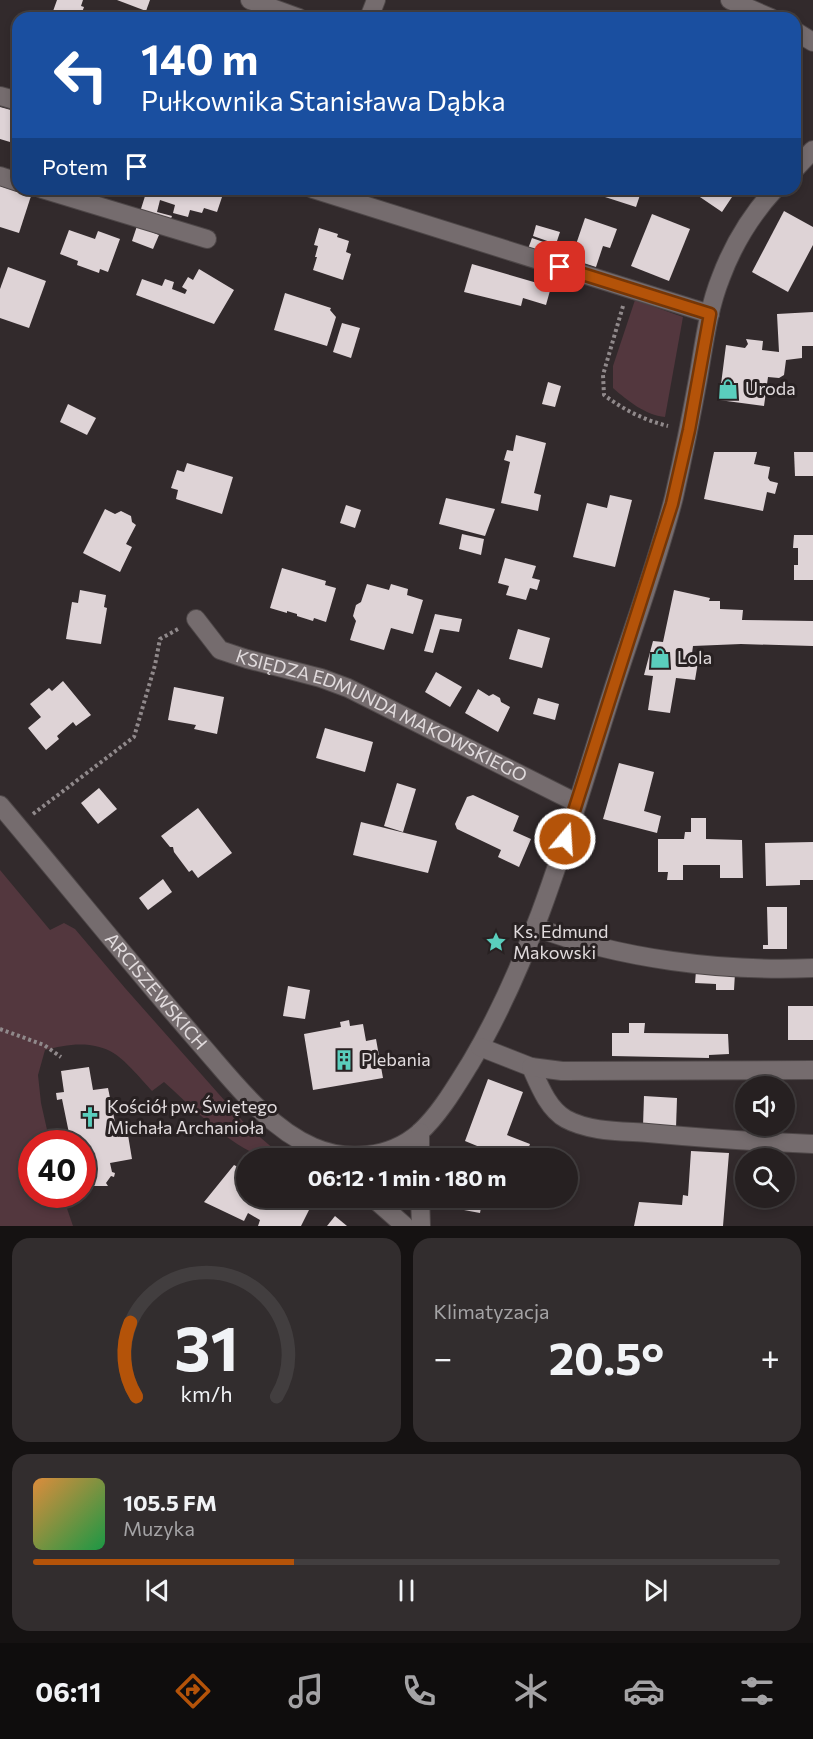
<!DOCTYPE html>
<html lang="pl">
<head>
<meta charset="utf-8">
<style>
  body { margin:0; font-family:Commissioner,sans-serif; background:#322d2e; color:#f1f3f6; height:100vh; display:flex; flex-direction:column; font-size:22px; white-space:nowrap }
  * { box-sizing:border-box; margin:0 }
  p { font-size:20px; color:#a4a3a5 }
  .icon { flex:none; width:33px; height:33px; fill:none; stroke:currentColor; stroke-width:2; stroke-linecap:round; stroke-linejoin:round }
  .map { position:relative; height:1226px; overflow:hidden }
  .details { display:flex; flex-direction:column; gap:12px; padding:12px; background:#151212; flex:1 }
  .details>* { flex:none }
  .top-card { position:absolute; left:12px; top:12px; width:789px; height:183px; border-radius:18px; box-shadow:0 3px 9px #0003,0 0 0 2px #423e3f; background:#1a4fa0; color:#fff; overflow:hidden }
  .buttons { position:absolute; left:735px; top:1076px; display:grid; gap:12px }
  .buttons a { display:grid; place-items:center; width:60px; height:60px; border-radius:50%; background:#262021; box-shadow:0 3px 9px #0003,0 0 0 2px #423e3f; font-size:30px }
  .speed { position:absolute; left:18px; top:1130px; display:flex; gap:12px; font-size:30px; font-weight:700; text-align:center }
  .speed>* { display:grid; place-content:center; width:78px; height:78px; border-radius:50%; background:#262021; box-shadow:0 3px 9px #0003,0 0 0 2px #423e3f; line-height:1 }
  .speed .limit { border:9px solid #d22; background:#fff; color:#111 }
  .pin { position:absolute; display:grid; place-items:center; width:51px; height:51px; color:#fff; margin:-26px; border-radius:12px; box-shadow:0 3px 9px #0006 }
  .me { position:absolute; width:66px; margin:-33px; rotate:18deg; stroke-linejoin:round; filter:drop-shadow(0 0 4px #0008) }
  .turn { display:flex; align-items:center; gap:21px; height:126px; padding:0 30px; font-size:27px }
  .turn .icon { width:78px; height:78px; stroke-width:2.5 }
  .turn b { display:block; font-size:42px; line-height:51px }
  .then { display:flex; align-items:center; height:57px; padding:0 30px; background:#0003; gap:12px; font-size:22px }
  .big { font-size:45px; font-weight:700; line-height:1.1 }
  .details .widget { flex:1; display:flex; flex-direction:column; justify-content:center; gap:9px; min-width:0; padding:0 21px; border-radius:18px; background:#322d2e }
  .details .dial { align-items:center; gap:0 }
  .dial svg { height:156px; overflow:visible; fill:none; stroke:#423e3f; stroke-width:7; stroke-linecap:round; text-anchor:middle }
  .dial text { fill:#f1f3f6; stroke:none }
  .song { display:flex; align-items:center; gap:18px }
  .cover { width:72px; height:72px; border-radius:9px; background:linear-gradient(135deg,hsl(30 70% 55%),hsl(140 70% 35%)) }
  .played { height:6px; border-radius:3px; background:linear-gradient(90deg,#b45309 35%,#423e3f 35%) }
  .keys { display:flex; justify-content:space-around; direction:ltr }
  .heat { display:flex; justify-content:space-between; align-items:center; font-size:33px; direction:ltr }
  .details .tiles { flex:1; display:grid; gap:12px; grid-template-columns:1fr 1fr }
  .widget:last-child { grid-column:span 2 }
  .trip { position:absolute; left:236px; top:1148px; width:342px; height:60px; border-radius:30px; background:#262021; box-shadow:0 3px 9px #0003,0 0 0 2px #423e3f; font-weight:700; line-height:60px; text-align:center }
  .menu { display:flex; height:96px; justify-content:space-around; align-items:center; background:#0f0d0d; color:#a4a3a5 }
  .menu .icon { width:42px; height:42px }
  .menu .current { color:#b45309 }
  .menu b { font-size:27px; color:#f1f3f6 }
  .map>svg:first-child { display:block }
  .green { fill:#53373e }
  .building { fill:#ded3d6 }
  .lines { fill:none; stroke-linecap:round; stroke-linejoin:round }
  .minor-casing { stroke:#4e4748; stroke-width:20 }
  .path { stroke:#90898b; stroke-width:4; stroke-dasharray:3 3; stroke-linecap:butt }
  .minor { stroke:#756c6e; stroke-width:18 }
  .route-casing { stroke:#753606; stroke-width:15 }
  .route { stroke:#b45309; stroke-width:10 }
  .labels { text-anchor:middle; stroke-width:6; stroke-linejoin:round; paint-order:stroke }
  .poi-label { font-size:18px; fill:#e1dbdd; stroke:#282122; text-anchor:start }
  .street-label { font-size:18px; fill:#e1dbdd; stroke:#282122 }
</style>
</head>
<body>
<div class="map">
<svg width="813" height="1226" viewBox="0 0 813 1226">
  <rect width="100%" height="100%" fill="#322a2c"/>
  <g class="green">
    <path d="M 635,300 L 683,317 L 665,417 C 645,415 628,401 613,388 L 613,366 Z"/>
    <path d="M 0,870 L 50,930 L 64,923 L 75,929 L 125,988 L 248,1127 L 275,1150 L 288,1158 C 282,1158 275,1159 269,1158 C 235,1152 190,1105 164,1082 L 152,1091 C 143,1081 126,1061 115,1054 C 94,1040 67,1044 45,1050 L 38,1075 L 41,1103 L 50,1143 L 32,1143 L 32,1194 L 62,1194 L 73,1226 L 0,1226 Z"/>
  </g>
  <g class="building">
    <polygon points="57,0 83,0 81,6 84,7 80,18 67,18 52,14"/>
    <polygon points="117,0 150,0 146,11"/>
    <polygon points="0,107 18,112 10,142 0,139"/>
    <polygon points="0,186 31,196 19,233 0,227"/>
    <polygon points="135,189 210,189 223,194 217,212 204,208 202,213 190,210 188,217 173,213 175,205 160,200 157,212 172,216 170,221 140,212 146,193"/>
    <polygon points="607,189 638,189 637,191 641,192 636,207 605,197"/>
    <polygon points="701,189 744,189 740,195 736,191 722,212 697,195"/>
    <polygon points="784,211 813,227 813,245 788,292 752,272"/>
    <polygon points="652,214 690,229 669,281 631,266"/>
    <polygon points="585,218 617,229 610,248 603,246 596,267 571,259"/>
    <polygon points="536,225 560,232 556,244 533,236"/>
    <polygon points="137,226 159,235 153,249 132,241"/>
    <polygon points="319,228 338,234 337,237 349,241 346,252 351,254 343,280 313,270 317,257 315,257 318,246 314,245"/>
    <polygon points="69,230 95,239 98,231 120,239 108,272 100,269 99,273 77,265 78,261 60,254"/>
    <polygon points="532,238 555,246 552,257 528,249"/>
    <polygon points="472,264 551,287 546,305 523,298 521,306 464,292"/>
    <polygon points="8,267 46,281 29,328 0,318 0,289"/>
    <polygon points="199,269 234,290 214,324 136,295 142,279 162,286 165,279 174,282 172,289 185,294 187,290 182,287 188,277 193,280"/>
    <polygon points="285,293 331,308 330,310 336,317 327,346 274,330"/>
    <polygon points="813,312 813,346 802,346 802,358 786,360 784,375 779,378 768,377 764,406 719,400 726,345 745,348 748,344 746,339 763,341 762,350 779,352 777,314"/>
    <polygon points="342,323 360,328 351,358 333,352"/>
    <polygon points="548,382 561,386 555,407 542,404"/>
    <polygon points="68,404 96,418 87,435 60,422"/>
    <polygon points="516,435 546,443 534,493 541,495 538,511 501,503 510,462 504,460 507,450 513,451"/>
    <polygon points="714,452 757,452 754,464 770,467 768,478 770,481 778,483 775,494 767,492 763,511 704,499"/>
    <polygon points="794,452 813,452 813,476 795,476"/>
    <polygon points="187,463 233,477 222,514 176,499 178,490 171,488 177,470 184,472"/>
    <polygon points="610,495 632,500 615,567 573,557 587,503 607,508"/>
    <polygon points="446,498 495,509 485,536 439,524"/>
    <polygon points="346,505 361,510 355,528 340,523"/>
    <polygon points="105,509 115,514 121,511 131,516 132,522 136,525 126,544 132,547 120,572 83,553"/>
    <polygon points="462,534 484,539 481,555 459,549"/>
    <polygon points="794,535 813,535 813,580 794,580 794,565 798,565 798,548 793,548"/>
    <polygon points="505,558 536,566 532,578 540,580 537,590 530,588 526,600 506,595 509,586 498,583"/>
    <polygon points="282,568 326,581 325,585 336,588 326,622 314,618 313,621 297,616 297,614 287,611 287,613 270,608"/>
    <polygon points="367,584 389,590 391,584 408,589 407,595 423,600 413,634 391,628 384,650 350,640 356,621 353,616 356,605 361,602"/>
    <polygon points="80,590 106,595 104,607 107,608 101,644 66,639 72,602 78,603"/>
    <polygon points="674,590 710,598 709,601 720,601 720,609 743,610 742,620 813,621 813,646 741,644 693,646 691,661 698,662 695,680 676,678 670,713 648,710 653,676 644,675 653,641 663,642"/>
    <polygon points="435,614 462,619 459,632 440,629 433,653 424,651"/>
    <polygon points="518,629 550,638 542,668 509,659"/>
    <polygon points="436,672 462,687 450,707 425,692"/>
    <polygon points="63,681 91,715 76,726 73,722 57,736 59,739 46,750 28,728 41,717 30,704 49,688 52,691"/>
    <polygon points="174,687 224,697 217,734 194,729 196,725 168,720"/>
    <polygon points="478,689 489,696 493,694 500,698 501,702 510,707 498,732 465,713"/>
    <polygon points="538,698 559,704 555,720 533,714"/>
    <polygon points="325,728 373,742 365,772 316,758"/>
    <polygon points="619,763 654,772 644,811 661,816 657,833 603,819"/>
    <polygon points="397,783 416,789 403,832 384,826"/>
    <polygon points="99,788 117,809 98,824 81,803"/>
    <polygon points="473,795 519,816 513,831 531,839 519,867 498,857 501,850 457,829 455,824 467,797"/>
    <polygon points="198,808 232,853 198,878 192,870 189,872 174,852 173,847 170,847 161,836"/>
    <polygon points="691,818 706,818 706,839 742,840 743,878 720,878 720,865 683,865 683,880 667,880 668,872 658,872 658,839 684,839 685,832 691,832"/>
    <polygon points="361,822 437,841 428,873 353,855"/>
    <polygon points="813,842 813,880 800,880 800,885 766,886 765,843"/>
    <polygon points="163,879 172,892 148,910 139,898"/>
    <polygon points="767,907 787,907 787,949 763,949 763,945 768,945"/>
    <polygon points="696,971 735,973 734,990 716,990 716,984 695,983"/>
    <polygon points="288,986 310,990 305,1019 283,1016"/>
    <rect x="788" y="1006" width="25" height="34"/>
    <polygon points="349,1020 350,1026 363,1024 366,1041 376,1039 383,1078 313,1090 304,1034 341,1027 340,1022"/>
    <polygon points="629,1023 645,1023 644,1033 728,1034 729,1054 709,1055 709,1058 612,1056 612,1033 629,1033"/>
    <polygon points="89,1067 93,1090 108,1088 118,1137 128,1135 132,1159 110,1163 112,1172 115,1173 114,1177 111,1176 106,1183 108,1186 93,1186 92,1189 89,1189 89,1185 82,1183 82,1143 71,1143 62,1099 57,1100 56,1093 64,1092 61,1071"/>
    <polygon points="488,1079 523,1092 507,1135 530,1144 525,1158 510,1158 490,1150 488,1156 480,1153 482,1148 465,1141"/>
    <polygon points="644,1096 677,1098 676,1128 643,1126"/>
    <polygon points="691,1151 729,1153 723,1226 634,1226 639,1202 682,1205 683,1195 688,1196"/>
    <polygon points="234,1165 246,1171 246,1197 304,1197 313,1202 301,1226 258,1226 260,1220 248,1213 244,1221 204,1202"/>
    <polygon points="451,1197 483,1197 480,1213 448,1207"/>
    <polygon points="529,1197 551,1197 547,1210 528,1206"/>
    <polygon points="335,1216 347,1226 327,1226"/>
  </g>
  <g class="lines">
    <g class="minor-casing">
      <g id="minor">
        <polyline points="250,0 299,18"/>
        <polyline points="730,0 771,18"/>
        <polyline points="369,18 376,0"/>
        <polyline points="795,31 813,42"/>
        <polyline points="0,96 18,101"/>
        <polyline points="795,169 813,150"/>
        <polyline points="0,176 18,182"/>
        <polyline points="42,189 207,239"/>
        <polyline points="313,189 710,314"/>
        <path id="s1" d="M 196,619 L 220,650 L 247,659 L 321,678 L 348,688 L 577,803"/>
        <path id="s2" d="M 0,805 C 66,883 129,962 196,1039 C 230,1077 265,1126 313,1147 C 347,1162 390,1158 419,1133 C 440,1114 456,1086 471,1062 C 537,951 572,818 611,696 C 632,630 657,564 674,497 C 683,457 691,418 698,379 C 704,345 708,309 721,277 C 733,245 752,214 775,189"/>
        <path d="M 535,927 C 620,959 723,972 813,968"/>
        <path d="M 480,1047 L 531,1067 C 539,1085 548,1109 566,1119 C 590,1132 622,1131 648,1133 C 703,1138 758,1142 813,1144"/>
        <polyline points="531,1067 562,1071 813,1070"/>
        <polyline points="420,1158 420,1132"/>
        <polyline points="372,1197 405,1226"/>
        <polyline points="420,1197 421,1226"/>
      </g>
    </g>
    <g class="path">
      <path d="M 623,306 L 603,375 L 604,395 C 624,410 644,420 668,426"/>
      <polyline points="33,814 134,737 155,665 160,639 180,628"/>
      <polyline points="0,1029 44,1045 61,1057"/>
    </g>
    <use href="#minor" class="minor"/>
  </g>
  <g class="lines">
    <g class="route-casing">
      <polyline id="route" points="560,267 710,314 689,430 672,504 565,839"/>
    </g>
    <use href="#route" class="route"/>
  </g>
  <defs>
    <g id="shop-bare" transform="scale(1.62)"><path d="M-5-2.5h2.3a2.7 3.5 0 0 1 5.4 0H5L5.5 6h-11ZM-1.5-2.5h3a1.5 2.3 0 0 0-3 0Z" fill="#5acebd" stroke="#282122" stroke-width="2.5" paint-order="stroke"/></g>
    <g id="sight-bare" transform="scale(1.62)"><path d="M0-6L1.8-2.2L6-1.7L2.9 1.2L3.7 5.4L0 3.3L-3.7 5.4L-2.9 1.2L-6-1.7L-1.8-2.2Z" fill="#5acebd" stroke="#282122" stroke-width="2.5" paint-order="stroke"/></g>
    <g id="building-bare" transform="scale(1.62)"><path d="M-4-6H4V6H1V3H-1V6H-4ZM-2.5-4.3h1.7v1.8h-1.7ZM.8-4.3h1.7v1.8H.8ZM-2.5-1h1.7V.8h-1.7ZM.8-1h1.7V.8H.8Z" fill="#5acebd" stroke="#282122" stroke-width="2.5" paint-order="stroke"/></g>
    <g id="church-bare" transform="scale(1.62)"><path d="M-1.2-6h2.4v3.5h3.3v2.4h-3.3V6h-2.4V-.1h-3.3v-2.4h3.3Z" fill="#5acebd" stroke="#282122" stroke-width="2.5" paint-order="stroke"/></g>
  </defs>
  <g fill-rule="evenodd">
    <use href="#shop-bare" x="728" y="389"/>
    <use href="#shop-bare" x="660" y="658"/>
    <use href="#sight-bare" x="496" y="942"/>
    <use href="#building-bare" x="344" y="1060"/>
    <use href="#church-bare" x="90" y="1117"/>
  </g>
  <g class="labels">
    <g class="poi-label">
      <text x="745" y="395">Uroda</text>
      <text x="677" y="664">Lola</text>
      <text x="513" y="938">Ks. Edmund<tspan x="513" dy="21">Makowski</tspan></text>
      <text x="361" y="1066">Plebania</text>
      <text x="107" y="1113">Kościół pw. Świętego<tspan x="107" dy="21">Michała Archanioła</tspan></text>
    </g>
    <g class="street-label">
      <text dy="6" stroke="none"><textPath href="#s1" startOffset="214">KSIĘDZA EDMUNDA MAKOWSKIEGO</textPath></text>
      <text dy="6" stroke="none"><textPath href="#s2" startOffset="243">ARCISZEWSKICH</textPath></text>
    </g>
  </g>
</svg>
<div class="buttons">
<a><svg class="icon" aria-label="sound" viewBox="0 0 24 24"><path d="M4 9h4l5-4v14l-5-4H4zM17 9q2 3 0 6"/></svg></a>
<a><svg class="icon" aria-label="search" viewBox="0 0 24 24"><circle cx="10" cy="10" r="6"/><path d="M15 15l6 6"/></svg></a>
</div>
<div class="speed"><div class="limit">40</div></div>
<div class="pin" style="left:560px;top:267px;background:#d93025"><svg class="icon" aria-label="arrive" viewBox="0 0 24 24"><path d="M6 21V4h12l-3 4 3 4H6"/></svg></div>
<svg class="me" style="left:565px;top:839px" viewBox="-20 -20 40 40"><circle r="17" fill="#b45309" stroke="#fff" stroke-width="3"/><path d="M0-11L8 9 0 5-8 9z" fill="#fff"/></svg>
<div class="trip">06:12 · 1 min · 180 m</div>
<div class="top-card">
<div class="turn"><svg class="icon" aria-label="left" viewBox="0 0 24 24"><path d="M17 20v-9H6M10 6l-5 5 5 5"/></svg><div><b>140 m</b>Pułkownika Stanisława Dąbka</div></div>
<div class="then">Potem<svg class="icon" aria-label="arrive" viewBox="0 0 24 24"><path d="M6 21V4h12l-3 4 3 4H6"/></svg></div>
</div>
</div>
<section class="details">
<div class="tiles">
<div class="widget dial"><svg viewBox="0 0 100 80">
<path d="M14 69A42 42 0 1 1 86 69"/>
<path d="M14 69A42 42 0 0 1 11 31" stroke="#b45309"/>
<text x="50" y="56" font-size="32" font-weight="700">31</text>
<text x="50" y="72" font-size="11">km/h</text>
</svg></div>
<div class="widget"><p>Klimatyzacja</p>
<div class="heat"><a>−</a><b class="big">20.5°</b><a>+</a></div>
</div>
<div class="widget">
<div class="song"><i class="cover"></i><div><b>105.5 FM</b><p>Muzyka</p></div></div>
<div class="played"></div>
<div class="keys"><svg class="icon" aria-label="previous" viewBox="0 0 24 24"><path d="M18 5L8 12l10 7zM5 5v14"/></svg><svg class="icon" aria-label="pause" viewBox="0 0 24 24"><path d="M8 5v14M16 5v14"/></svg><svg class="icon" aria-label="next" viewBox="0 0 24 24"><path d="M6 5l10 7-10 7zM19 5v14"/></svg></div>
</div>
</div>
</section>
<nav class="menu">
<b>06:11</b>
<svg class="icon current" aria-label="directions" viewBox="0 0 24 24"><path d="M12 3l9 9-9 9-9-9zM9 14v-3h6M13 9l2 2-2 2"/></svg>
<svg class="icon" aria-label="music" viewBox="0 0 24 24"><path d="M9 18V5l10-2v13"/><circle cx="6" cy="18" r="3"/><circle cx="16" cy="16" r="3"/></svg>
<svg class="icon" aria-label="phone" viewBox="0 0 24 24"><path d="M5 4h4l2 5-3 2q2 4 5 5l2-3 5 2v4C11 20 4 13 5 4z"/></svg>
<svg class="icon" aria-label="climate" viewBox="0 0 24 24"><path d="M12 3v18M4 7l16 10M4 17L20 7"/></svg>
<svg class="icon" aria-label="car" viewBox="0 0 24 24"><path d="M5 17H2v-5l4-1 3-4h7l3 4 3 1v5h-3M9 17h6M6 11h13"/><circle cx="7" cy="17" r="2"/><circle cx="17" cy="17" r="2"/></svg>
<svg class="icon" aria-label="filters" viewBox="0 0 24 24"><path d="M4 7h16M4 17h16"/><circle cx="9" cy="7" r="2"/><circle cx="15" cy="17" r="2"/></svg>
</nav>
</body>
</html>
